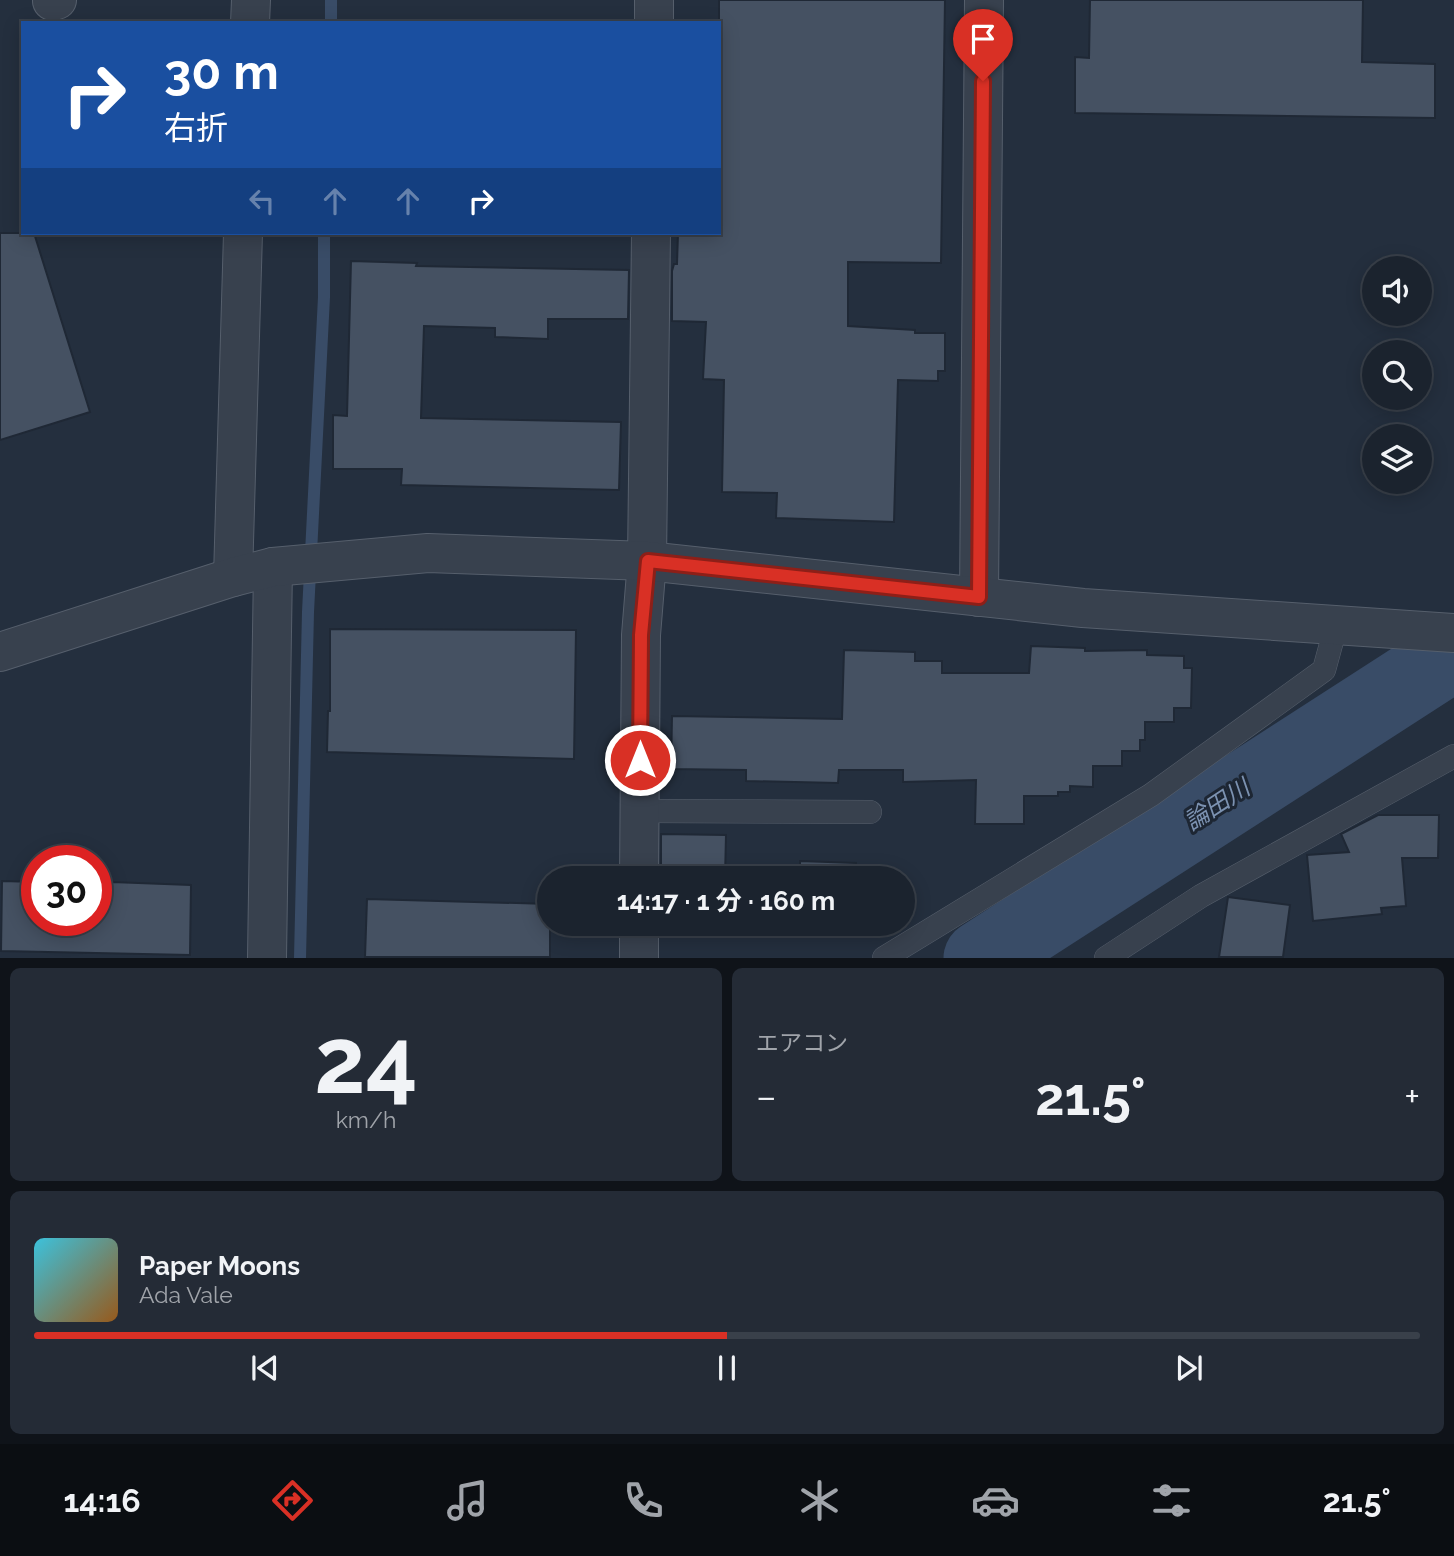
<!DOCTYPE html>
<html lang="ja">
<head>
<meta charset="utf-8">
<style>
  body { margin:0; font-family:Raleway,"Noto Sans JP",sans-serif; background:#242b36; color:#f1f3f6; height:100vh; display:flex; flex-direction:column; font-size:26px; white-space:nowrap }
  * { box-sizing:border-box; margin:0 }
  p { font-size:23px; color:#a0a4aa }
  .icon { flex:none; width:38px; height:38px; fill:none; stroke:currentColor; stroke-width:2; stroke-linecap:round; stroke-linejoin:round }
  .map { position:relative; height:958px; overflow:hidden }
  .drawer { display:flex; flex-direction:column; gap:10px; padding:10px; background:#0f1319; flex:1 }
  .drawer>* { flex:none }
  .banner { position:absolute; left:21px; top:21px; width:700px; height:214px; border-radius:0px; box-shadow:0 4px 18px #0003,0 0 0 2px #39404a; background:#1a4fa0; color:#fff; overflow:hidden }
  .controls { position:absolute; left:1362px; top:256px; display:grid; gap:14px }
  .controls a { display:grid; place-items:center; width:70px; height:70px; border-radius:50%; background:#1b232e; box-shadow:0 4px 18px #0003,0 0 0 2px #39404a; font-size:35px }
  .speed { position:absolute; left:21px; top:845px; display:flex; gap:14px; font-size:35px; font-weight:700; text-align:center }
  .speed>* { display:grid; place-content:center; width:91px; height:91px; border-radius:50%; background:#1b232e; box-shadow:0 4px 18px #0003,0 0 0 2px #39404a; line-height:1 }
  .speed .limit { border:10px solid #d22; background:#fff; color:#111 }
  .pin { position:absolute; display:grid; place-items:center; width:60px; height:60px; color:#fff; margin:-72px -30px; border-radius:50% 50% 50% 0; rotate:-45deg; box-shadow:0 0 7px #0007 }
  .pin .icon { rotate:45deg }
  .me { position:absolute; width:77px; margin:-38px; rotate:0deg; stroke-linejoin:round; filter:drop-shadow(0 0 5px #0008) }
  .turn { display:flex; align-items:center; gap:24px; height:147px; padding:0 28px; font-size:32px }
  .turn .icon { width:91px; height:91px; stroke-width:2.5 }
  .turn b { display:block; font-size:49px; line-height:60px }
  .lanes { display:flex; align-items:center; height:66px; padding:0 28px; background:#0003; justify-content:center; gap:35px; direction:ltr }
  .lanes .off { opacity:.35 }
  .big { font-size:52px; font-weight:700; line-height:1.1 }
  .drawer .tile { flex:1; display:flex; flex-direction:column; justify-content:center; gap:10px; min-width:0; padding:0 24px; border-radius:10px; background:#242b36 }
  .drawer .dial { align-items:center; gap:0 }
  .dial b { font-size:91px; line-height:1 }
  .song { display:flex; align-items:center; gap:21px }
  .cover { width:84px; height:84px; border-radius:10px; background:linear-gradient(135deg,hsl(190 70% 55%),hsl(30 70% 35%)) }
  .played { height:7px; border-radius:4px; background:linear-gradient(90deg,#d93025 50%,#39404a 50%) }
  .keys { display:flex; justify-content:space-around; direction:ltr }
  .heat { display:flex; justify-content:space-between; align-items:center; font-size:38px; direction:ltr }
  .drawer .tiles { flex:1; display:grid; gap:10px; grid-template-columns:1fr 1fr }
  .tile:last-child { grid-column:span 2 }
  .trip { position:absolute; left:537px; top:866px; width:378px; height:70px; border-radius:35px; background:#1b232e; box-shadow:0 4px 18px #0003,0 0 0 2px #39404a; font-weight:700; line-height:70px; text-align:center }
  .tabs { display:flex; height:112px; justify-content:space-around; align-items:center; background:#0b0e12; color:#a0a4aa }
  .tabs .icon { width:49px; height:49px }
  .tabs .selected { color:#d93025 }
  .tabs b { font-size:32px; color:#f1f3f6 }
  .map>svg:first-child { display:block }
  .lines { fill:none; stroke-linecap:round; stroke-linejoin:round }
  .stream { stroke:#394c67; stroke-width:12 }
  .river { stroke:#394c67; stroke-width:75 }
  .building { fill:#455162; stroke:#1f2835; stroke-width:2 }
  .service-casing { stroke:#565f6c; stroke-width:24 }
  .minor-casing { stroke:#565f6c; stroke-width:40 }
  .tertiary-casing { stroke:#565f6c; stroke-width:40 }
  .service { stroke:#38414e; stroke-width:23 }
  .minor { stroke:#38414e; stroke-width:38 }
  .tertiary { stroke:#38414e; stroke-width:38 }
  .route-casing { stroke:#8d1f18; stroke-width:18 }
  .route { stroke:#d93025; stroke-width:12 }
  .labels { text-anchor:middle; stroke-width:6; stroke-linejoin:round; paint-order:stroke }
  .water-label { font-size:24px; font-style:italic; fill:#7c92b1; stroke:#1d2633 }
</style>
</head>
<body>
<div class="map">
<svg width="1454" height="958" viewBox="0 0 1454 958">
  <rect width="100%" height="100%" fill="#242f3e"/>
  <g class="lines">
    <g class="stream">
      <polyline points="331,23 331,0"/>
      <polyline points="300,958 308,612 324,297 324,233"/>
    </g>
    <polyline class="river" points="981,958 1454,653"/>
  </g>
  <g class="building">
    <polygon points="719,0 945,0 941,263 848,262 848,326 915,330 915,333 945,333 945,371 938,371 938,381 898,380 894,522 776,518 777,493 722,492 724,380 703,379 706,322 672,321 672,271 674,264 677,264 678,233 719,233"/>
    <polygon points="1090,0 1363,0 1362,62 1435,64 1435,118 1075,113 1075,57 1089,58"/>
    <polygon points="0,233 34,233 90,412 0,440"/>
    <polygon points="351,261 417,263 416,266 629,270 628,319 548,319 548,339 495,337 495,328 424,326 421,418 621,422 619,490 401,485 402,469 333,469 333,415 347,416"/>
    <polygon points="330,629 576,630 574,759 327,752 328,711 330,711"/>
    <polygon points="1031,646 1085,648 1085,651 1147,650 1147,655 1184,656 1184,668 1192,668 1191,708 1174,708 1174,722 1145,722 1145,740 1140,740 1140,751 1122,751 1122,766 1093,766 1093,787 1070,786 1070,792 1058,792 1058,796 1024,796 1024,824 975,824 976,780 903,782 903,770 839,770 838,783 746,781 746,770 671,769 672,716 842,719 844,650 915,652 915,661 942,661 942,673 1029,673"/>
    <polygon points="1378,815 1439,815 1438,858 1402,858 1406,906 1381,908 1382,914 1313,921 1307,855 1349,852 1341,834"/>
    <polygon points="661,834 726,835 725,878 661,878"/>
    <polygon points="800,861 856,863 856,878 800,878"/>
    <polygon points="2,881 37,882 37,920 96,920 96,884 112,884 112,882 191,885 190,955 1,951"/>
    <polygon points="1228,897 1290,905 1283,957 1219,957"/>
    <polygon points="367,899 550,904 550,957 365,957"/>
    <polygon points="799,924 855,924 855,935 799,934"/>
  </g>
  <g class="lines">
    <g class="service-casing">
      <g id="service">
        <polyline points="640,811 870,812"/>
        <polyline points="884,958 1151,795 1324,670 1336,626"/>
        <polyline points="1106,958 1201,896 1454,756"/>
      </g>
    </g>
    <g class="minor-casing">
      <g id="minor">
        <polyline points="52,1 57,0"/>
        <polyline points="654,23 654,0"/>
        <polyline points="979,597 984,0"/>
        <polyline points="639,878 641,635 647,561 651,233"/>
        <polyline points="267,958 273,567"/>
        <polyline points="639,958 639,924"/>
      </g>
    </g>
    <g class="tertiary-casing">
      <g id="tertiary">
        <polyline points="250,23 251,0"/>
        <polyline points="233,577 243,233"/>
        <polyline points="0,652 233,577 273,567 428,553 647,561 1083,608 1454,633"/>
      </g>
    </g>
    <use href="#service" class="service"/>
    <use href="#minor" class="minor"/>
    <use href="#tertiary" class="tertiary"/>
  </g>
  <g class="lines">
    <g class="route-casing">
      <polyline id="route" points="640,760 641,635 648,561 979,597 983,81"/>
    </g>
    <use href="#route" class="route"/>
  </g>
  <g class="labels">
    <g class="water-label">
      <text transform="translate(1217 805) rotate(-33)" y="8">論田川</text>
    </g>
  </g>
</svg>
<div class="controls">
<a><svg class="icon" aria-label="sound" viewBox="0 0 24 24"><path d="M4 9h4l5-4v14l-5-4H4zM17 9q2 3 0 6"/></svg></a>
<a><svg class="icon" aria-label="search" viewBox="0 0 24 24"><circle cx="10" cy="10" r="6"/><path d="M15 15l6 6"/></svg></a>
<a><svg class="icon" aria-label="layers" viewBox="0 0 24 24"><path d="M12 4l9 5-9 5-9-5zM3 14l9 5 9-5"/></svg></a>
</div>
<div class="speed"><div class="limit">30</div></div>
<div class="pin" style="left:983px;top:81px;background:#d93025"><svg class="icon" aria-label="arrive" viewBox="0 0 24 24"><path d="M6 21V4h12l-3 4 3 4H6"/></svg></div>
<svg class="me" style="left:640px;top:760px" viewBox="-20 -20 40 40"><circle r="17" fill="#d93025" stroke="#fff" stroke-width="3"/><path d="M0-11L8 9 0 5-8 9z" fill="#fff"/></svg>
<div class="trip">14:17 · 1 分 · 160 m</div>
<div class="banner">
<div class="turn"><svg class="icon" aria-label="right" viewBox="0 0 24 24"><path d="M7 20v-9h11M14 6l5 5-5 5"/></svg><div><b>30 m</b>右折</div></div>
<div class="lanes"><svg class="icon off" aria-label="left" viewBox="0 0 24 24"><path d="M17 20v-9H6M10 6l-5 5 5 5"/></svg><svg class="icon off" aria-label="ahead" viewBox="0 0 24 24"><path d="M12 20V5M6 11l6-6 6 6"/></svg><svg class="icon off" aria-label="ahead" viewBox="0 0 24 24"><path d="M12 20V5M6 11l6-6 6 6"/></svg><svg class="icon" aria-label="right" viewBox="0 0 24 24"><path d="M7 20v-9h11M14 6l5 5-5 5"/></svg></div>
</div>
</div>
<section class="drawer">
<div class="tiles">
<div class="tile dial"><b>24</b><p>km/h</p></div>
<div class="tile"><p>エアコン</p>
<div class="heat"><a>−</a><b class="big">21.5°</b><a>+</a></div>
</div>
<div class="tile">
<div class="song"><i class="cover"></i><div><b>Paper Moons</b><p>Ada Vale</p></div></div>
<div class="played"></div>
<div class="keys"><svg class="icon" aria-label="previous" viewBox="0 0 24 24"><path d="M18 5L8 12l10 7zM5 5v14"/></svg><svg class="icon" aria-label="pause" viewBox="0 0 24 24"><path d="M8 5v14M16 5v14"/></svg><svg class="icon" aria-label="next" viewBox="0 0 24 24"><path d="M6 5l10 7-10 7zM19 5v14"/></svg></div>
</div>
</div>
</section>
<nav class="tabs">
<b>14:16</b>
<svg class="icon selected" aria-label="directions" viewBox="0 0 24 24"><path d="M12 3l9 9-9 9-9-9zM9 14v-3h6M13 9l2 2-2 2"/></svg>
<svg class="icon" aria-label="music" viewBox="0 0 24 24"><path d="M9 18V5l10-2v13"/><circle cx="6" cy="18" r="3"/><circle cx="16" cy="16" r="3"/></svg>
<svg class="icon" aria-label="phone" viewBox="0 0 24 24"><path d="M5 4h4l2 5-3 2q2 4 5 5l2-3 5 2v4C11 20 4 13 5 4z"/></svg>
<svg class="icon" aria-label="climate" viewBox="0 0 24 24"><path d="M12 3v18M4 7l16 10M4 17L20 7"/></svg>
<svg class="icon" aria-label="car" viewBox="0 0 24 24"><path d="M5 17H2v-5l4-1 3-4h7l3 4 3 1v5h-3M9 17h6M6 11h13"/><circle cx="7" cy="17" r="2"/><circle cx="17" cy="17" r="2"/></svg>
<svg class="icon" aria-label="filters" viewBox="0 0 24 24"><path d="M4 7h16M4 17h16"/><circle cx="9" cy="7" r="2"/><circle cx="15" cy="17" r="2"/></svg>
<b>21.5°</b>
</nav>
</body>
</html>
